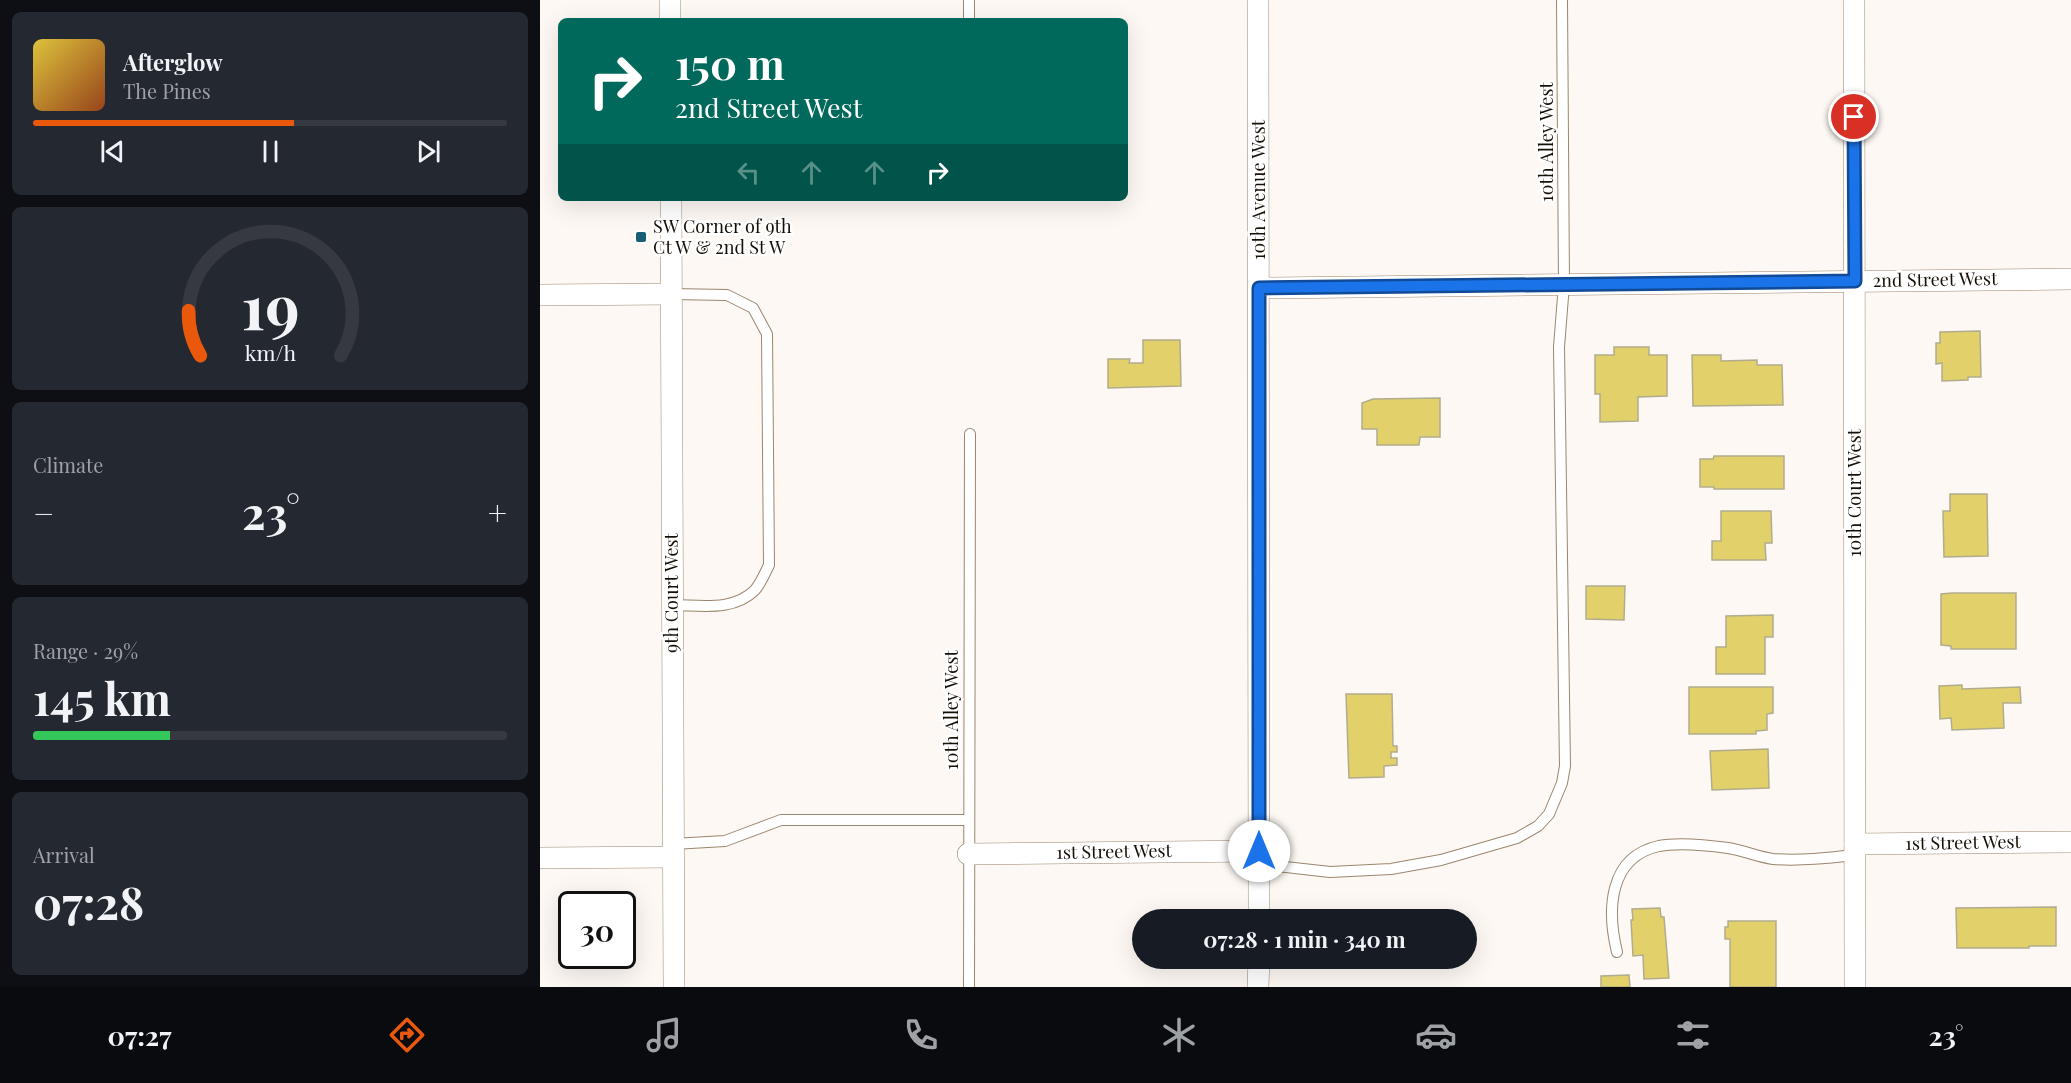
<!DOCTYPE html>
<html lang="en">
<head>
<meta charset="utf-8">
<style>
  body { margin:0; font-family:"Playfair Display",serif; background:#242831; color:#f1f3f6; height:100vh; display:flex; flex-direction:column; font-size:22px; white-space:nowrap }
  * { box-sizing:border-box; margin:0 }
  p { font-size:20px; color:#9ea1a6 }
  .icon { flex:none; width:33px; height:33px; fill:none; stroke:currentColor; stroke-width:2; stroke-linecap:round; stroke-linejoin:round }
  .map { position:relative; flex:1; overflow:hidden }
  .side { display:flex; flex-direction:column; gap:12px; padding:12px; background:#0d0f14; width:540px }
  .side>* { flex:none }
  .guide { position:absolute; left:18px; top:18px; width:570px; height:183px; border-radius:9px; box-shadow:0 6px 24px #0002; background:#00695c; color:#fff; overflow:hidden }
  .speed { position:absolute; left:18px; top:891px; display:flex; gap:12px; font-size:30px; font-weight:700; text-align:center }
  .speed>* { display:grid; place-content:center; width:78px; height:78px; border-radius:50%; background:#171b24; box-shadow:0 6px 24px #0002; line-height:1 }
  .speed .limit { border:3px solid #111; border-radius:9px; background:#fff; color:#111 }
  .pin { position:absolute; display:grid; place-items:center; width:51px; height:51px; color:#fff; margin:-26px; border:3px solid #fff; border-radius:50%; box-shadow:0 2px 6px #0007 }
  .me { position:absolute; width:66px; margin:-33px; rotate:0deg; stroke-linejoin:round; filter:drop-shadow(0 0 4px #0008) }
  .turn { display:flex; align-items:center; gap:21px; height:126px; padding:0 18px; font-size:27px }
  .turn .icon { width:78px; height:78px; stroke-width:2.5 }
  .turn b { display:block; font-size:42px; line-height:51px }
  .lanes { display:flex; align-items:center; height:57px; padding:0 18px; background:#0003; justify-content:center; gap:30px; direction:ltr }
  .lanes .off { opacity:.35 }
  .big { font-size:45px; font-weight:700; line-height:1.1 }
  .side .card { flex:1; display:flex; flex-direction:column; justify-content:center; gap:9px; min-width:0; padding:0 21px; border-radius:9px; background:#242831 }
  .side .dial { align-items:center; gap:0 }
  .dial svg { height:156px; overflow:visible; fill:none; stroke:#363941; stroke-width:7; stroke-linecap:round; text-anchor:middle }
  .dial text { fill:#f1f3f6; stroke:none }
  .song { display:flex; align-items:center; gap:18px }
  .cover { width:72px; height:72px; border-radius:9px; background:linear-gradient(135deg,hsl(50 70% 55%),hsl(20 70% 35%)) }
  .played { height:6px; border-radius:3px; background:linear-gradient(90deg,#ea580c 55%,#363941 55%) }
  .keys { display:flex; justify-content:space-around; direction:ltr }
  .heat { display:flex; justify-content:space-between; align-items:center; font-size:33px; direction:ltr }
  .charge { height:9px; border-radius:4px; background:linear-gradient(90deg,#34c759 29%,#363941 0) }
  .trip { position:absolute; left:592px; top:909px; width:345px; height:60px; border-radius:30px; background:#171b24; box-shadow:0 6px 24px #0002; font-weight:700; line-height:60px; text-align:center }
  .menu { display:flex; height:96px; justify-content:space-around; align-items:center; background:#090b0e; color:#9ea1a6 }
  .menu .icon { width:42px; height:42px }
  .menu .current { color:#ea580c }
  .menu b { font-size:27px; color:#f1f3f6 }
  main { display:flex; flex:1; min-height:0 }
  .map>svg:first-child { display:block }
  .building { fill:#e2d16a; stroke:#b1ac8d; stroke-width:1.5 }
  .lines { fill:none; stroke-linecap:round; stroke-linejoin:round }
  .lane-casing { stroke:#9b866e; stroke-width:12 }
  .street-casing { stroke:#9b866e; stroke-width:22 }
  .lane { stroke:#fff; stroke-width:10 }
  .street { stroke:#fff; stroke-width:21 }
  .route-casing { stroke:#114b97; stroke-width:15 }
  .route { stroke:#1a73e8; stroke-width:10 }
  .poi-dot { fill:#1a5f71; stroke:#fff; stroke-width:2 }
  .labels { text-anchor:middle; stroke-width:5; stroke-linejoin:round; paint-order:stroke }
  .street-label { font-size:18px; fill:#160f06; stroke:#fff }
  .poi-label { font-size:18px; fill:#160f06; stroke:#fff; text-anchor:start }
</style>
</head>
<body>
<main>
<section class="side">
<div class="card">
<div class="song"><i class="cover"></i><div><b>Afterglow</b><p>The Pines</p></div></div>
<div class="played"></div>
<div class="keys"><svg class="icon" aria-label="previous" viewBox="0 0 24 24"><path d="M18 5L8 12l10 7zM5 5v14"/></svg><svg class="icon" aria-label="pause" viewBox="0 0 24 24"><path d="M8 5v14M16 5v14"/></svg><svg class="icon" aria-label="next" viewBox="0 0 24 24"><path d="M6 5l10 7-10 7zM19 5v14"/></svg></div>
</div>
<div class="card dial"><svg viewBox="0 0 100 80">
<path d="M14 69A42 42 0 1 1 86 69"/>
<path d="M14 69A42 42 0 0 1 8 46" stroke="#ea580c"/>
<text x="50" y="56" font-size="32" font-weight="700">19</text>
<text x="50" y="72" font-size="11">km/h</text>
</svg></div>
<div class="card"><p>Climate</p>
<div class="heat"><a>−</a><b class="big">23°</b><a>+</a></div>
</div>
<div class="card"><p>Range · 29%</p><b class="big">145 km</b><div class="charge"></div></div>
<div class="card"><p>Arrival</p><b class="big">07:28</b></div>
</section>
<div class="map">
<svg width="1531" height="987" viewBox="0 0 1531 987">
  <rect width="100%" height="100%" fill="#fdf8f3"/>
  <g class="building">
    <polygon points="1440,331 1441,377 1428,377 1428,380 1402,381 1402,363 1396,364 1396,343 1400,343 1400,332"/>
    <polygon points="603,340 640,340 641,386 568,388 568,359 590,359 589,363 603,363"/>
    <polygon points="1074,347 1109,347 1109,355 1127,355 1127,396 1098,397 1098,421 1060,422 1060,394 1055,394 1055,355 1074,355"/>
    <polygon points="1152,355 1181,355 1181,361 1217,360 1217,365 1242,365 1243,405 1153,406"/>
    <polygon points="900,398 900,437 880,437 879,445 837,445 837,429 822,429 822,403 833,399"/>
    <polygon points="1174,456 1244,456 1244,489 1174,489 1174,487 1160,487 1160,459 1173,459"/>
    <polygon points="1410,494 1447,494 1448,556 1404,557 1403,511 1410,511"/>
    <polygon points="1181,511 1231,511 1232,543 1225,543 1226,560 1172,560 1172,541 1181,541"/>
    <polygon points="1046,586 1085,586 1084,620 1046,619"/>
    <polygon points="1412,593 1476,593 1476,649 1411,649 1411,646 1401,645 1401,594"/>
    <polygon points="1233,615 1233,637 1225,637 1225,674 1176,674 1176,647 1186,647 1186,616"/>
    <polygon points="1422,685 1422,689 1480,687 1481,703 1463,703 1464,728 1412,730 1411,718 1400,719 1399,686"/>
    <polygon points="1149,687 1233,687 1233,713 1227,714 1227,730 1216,731 1216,734 1149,734"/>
    <polygon points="806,694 852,694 853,746 857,746 857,752 851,752 851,758 857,758 857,765 844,766 844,777 809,778"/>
    <polygon points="1228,749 1229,788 1172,790 1170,751"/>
    <polygon points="1516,907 1516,946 1489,946 1489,948 1417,948 1416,908"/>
    <polygon points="1120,908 1121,917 1124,917 1129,978 1104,979 1103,955 1093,956 1091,920 1093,920 1092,909"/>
    <polygon points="890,914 890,920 816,920 816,915"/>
    <polygon points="1188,921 1236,921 1236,987 1190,987 1190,939 1185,939 1185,927 1188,927"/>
    <polygon points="1089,975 1090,987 1061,987 1061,976"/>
  </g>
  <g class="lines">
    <g class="lane-casing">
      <g id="lane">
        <polyline points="429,0 429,21"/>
        <path d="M 131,294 L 187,295 L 213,308 L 227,334 L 229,565 C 225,573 221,583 215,590 C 193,612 160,605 132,605"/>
        <polyline points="133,844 185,841 241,820 429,820"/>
        <polyline points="719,864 790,872 851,869 901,860 977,838 998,826 1009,814 1022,783 1025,766 1019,347 1024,284 1022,0"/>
        <path d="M 1077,952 C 1067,911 1068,857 1119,846 C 1140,842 1166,845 1188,848 C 1203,850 1217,857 1233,859 C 1260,861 1288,858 1315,855"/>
        <polyline points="429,987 430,434"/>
      </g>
    </g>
    <g class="street-casing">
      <g id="street">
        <polyline points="130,0 130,21"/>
        <polyline points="718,0 719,920"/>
        <polyline points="1314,0 1315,987"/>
        <polyline points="131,198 134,987"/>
        <polyline points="719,288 1531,279"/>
        <polyline points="0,295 131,294"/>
        <polyline points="1315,844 1531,842"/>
        <polyline points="428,854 719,851"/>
        <polyline points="0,858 133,857"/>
        <polyline points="718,987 719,958"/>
      </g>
    </g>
    <use href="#lane" class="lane"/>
    <use href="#street" class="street"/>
  </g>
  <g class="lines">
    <g class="route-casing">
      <polyline id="route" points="719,851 719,288 1315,281 1314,117"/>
    </g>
    <use href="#route" class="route"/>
  </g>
  <rect class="poi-dot" x="95" y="231" width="12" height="12" rx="3"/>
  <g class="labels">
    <g class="street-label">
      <text transform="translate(1007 142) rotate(-90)" y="6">10th Alley West</text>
      <text transform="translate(719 190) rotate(-90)" y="6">10th Avenue West</text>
      <text transform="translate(1395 280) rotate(-1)" y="6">2nd Street West</text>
      <text transform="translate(1315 493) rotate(-90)" y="6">10th Court West</text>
      <text transform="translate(132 593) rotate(-90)" y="6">9th Court West</text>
      <text transform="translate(412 710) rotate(-90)" y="6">10th Alley West</text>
      <text transform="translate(1423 843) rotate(-1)" y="6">1st Street West</text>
      <text transform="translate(574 852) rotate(-1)" y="6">1st Street West</text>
    </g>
    <g class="poi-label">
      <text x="113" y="233">SW Corner of 9th<tspan x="113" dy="21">Ct W &amp; 2nd St W</tspan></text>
    </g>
  </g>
</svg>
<div class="speed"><div class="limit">30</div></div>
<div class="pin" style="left:1314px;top:117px;background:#d93025"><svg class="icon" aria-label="arrive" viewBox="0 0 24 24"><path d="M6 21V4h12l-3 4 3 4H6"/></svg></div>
<svg class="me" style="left:719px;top:851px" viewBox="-20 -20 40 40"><circle r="19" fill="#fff"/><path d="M0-13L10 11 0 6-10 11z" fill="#1a73e8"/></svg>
<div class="trip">07:28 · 1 min · 340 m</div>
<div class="guide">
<div class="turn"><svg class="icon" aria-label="right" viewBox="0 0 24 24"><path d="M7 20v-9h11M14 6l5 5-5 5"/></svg><div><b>150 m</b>2nd Street West</div></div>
<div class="lanes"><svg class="icon off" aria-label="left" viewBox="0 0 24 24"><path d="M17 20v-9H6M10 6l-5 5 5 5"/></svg><svg class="icon off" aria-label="ahead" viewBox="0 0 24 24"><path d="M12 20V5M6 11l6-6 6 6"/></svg><svg class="icon off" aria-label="ahead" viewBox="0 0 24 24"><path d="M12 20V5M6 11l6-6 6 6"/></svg><svg class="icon" aria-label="right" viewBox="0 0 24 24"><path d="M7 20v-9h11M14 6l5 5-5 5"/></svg></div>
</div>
</div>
</main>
<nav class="menu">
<b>07:27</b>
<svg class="icon current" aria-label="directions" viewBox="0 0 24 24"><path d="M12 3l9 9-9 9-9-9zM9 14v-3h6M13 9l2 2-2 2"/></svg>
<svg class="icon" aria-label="music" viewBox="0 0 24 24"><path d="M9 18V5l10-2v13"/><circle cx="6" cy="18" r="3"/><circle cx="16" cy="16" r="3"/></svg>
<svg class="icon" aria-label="phone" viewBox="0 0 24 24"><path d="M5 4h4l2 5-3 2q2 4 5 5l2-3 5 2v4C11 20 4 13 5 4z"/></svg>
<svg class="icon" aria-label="climate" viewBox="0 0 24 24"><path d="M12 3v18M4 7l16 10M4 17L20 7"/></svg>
<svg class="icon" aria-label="car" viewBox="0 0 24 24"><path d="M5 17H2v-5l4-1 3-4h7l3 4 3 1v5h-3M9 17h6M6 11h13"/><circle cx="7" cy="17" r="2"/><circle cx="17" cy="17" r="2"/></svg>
<svg class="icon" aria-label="filters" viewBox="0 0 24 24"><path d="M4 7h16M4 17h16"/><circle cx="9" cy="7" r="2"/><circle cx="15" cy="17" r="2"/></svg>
<b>23°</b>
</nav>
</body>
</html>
